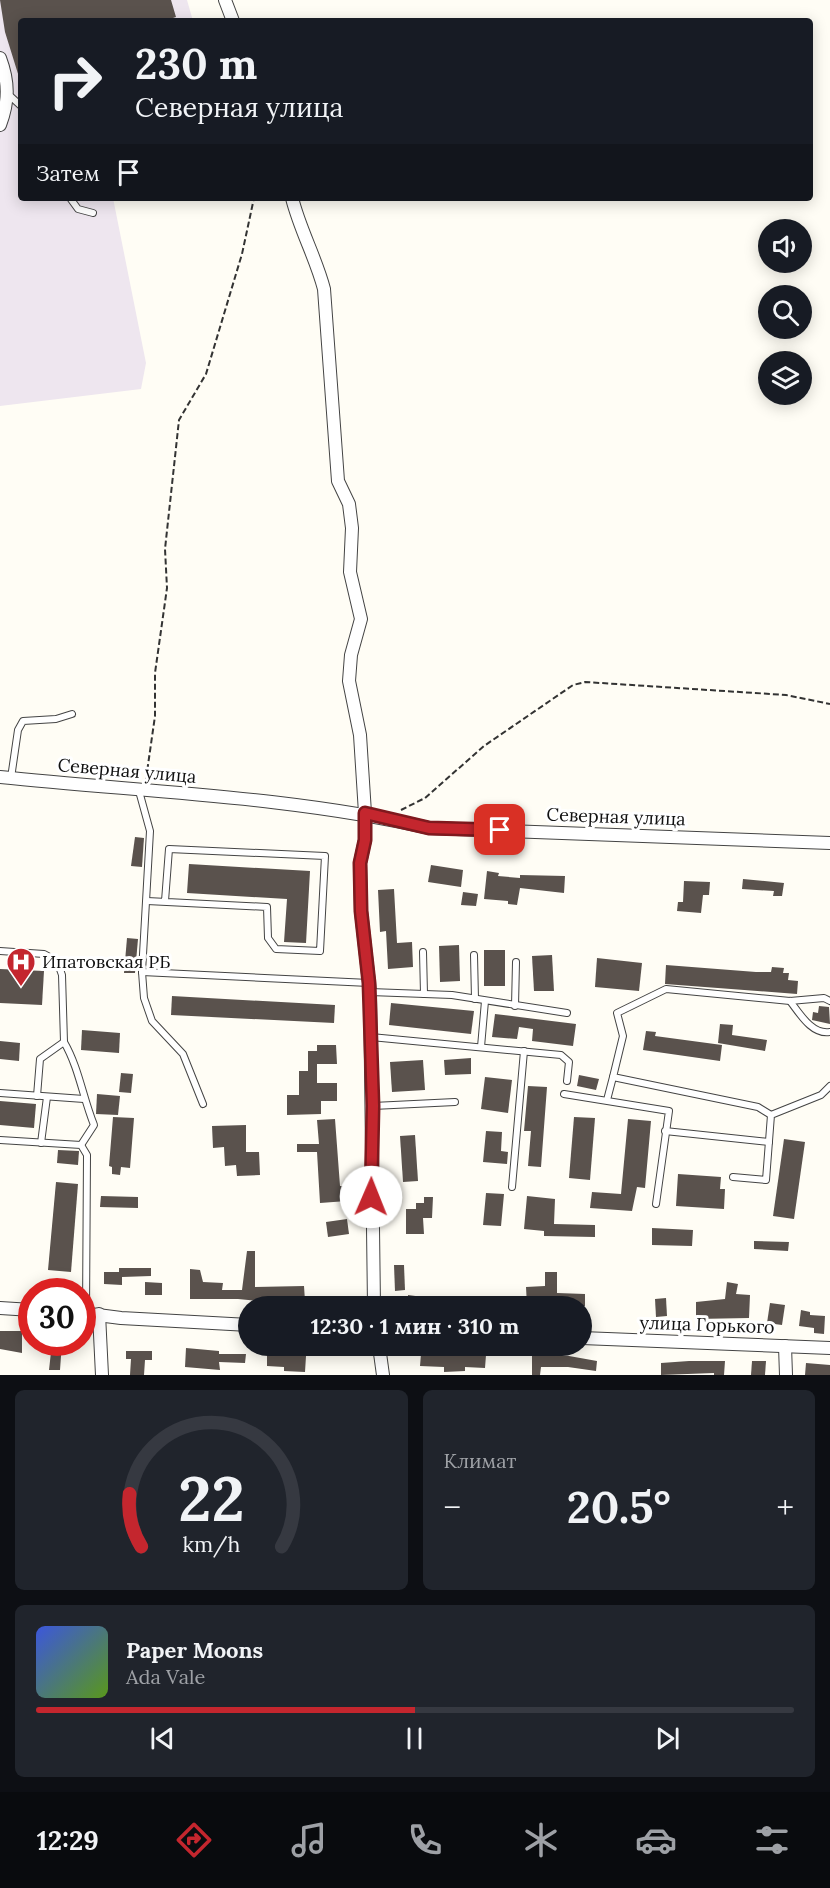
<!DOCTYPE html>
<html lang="ru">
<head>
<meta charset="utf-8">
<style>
  body { margin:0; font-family:Lora,serif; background:#20242c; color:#f1f3f6; height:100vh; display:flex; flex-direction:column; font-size:22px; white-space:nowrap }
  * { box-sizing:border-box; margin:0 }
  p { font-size:20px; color:#9ea1a6 }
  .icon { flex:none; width:33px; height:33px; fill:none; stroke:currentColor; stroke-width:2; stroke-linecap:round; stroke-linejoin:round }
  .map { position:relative; height:1375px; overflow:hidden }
  .details { display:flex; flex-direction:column; gap:15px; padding:15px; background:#0d0f14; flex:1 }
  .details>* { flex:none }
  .banner { position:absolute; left:18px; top:18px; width:795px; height:183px; border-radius:6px; box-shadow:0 3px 15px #0003; background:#171b24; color:#f1f3f6; overflow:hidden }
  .buttons { position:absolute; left:758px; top:219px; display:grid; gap:12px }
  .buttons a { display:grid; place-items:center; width:54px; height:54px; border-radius:50%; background:#171b24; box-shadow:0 3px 15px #0003; font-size:30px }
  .speed { position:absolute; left:18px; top:1278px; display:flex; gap:12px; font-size:30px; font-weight:700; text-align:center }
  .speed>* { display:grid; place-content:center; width:78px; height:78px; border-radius:50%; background:#171b24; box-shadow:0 3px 15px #0003; line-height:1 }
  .speed .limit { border:9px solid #d22; background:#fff; color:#111 }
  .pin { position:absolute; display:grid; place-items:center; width:51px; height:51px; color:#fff; margin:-26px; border-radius:12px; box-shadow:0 3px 9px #0006 }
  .me { position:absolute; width:66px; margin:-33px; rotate:1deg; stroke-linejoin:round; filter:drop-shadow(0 0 4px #0008) }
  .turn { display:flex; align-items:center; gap:21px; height:126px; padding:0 18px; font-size:27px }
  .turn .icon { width:78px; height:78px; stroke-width:2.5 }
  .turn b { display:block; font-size:42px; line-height:51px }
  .then { display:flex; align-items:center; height:57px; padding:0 18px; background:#0003; gap:12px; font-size:22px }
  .big { font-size:45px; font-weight:800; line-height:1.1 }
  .details .card { flex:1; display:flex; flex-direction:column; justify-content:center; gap:9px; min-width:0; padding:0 21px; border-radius:9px; background:#20242c }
  .details .dial { align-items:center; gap:0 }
  .dial svg { height:156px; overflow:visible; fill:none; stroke:#363941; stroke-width:7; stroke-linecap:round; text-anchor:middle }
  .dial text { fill:#f1f3f6; stroke:none }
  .song { display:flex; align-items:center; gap:18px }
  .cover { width:72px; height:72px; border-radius:9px; background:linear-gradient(135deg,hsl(230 70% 55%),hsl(90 70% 35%)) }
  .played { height:6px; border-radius:3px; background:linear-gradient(90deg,#c4262e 50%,#363941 50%) }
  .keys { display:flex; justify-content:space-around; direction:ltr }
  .heat { display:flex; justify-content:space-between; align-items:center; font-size:33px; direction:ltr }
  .details .tiles { flex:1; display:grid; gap:15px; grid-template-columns:1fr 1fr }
  .card:last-child { grid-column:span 2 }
  .trip { position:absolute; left:238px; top:1296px; width:354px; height:60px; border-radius:30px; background:#171b24; box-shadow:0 3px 15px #0003; font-weight:800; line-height:60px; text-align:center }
  .dock { display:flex; height:96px; justify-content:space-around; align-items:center; background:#090b0e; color:#9ea1a6 }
  .dock .icon { width:42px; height:42px }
  .dock .active { color:#c4262e }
  .dock b { font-size:27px; color:#f1f3f6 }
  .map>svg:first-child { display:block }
  .industrial { fill:#eee6ef }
  .building { fill:#5a524d }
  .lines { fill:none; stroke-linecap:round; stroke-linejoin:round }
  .service-casing { stroke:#444; stroke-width:8 }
  .minor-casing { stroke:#444; stroke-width:14 }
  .path { stroke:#333; stroke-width:2; stroke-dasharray:6 3; stroke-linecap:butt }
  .service { stroke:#fff; stroke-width:6 }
  .minor { stroke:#fff; stroke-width:12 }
  .route-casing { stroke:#7f191e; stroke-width:15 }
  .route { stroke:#c4262e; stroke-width:10 }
  .labels { text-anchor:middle; stroke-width:6; stroke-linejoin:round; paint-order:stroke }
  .street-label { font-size:18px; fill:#111; stroke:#fff }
  .poi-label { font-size:18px; fill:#111; stroke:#fff; text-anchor:start }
</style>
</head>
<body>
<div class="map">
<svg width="830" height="1375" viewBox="0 0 830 1375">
  <rect width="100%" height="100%" fill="#fffdf5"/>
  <polygon class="industrial" points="0,0 187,0 193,21 21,21 21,198 113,198 146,363 141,389 0,406"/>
  <g class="building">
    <polygon points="0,0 171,0 176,17 164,21 21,21 21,77 19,77 5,32"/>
    <polygon points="135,837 144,838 142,867 131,866"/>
    <polygon points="189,864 310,871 306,943 284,942 287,899 187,893"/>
    <polygon points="431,865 463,870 461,887 428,882"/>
    <polygon points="487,871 499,873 498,876 520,878 520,875 565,876 564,893 520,888 517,905 508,904 508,901 484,899"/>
    <polygon points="743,879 784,883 782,896 773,896 774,891 742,889"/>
    <polygon points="684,881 710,882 709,895 703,895 701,913 677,911 678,902 683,902"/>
    <polygon points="394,889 397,943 412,942 413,967 388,969 386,931 380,932 378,890"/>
    <polygon points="463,892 478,894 476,906 461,905"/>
    <polygon points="127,938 138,939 135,973 124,973"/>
    <polygon points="459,945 460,981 440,982 439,946"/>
    <rect x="484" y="950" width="21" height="36"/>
    <polygon points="552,955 554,991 534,991 532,956"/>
    <polygon points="597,958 642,963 639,991 595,987"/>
    <polygon points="666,965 756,972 771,972 772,967 784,968 783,973 789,973 788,980 798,981 797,994 665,984"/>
    <polygon points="0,969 44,971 42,1005 0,1003"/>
    <polygon points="172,996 335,1005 334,1023 171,1015"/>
    <polygon points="391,1003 474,1011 471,1034 389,1025"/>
    <polygon points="819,1006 829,1007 830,1024 812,1020 813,1012 818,1013"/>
    <polygon points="495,1014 576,1024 573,1046 532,1041 533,1029 519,1027 517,1039 492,1037"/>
    <polygon points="720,1024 733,1025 732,1035 767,1040 765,1051 718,1043"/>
    <polygon points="82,1030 120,1033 119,1053 81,1050"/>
    <polygon points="646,1031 656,1032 655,1036 722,1045 720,1061 643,1050"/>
    <polygon points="0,1041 20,1043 19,1061 0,1059"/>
    <polygon points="317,1045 336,1045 337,1064 317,1064 317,1083 337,1083 337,1101 321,1101 321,1114 287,1115 287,1095 299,1095 299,1071 308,1071 308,1051 317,1051"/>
    <polygon points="471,1058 471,1074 445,1075 444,1060"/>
    <polygon points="423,1060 425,1090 392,1092 390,1062"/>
    <polygon points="121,1073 133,1074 131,1093 119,1092"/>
    <polygon points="579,1075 599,1079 596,1090 577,1086"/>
    <polygon points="485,1077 512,1080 508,1113 481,1109"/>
    <polygon points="528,1086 547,1087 541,1167 528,1166 531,1131 524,1131"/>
    <polygon points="97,1094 120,1096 118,1115 96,1114"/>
    <polygon points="0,1101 36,1104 34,1128 0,1125"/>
    <polygon points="113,1117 134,1118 130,1168 121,1167 120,1175 112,1174 112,1167 109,1166"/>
    <polygon points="574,1117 595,1118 590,1180 569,1178"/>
    <polygon points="335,1119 340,1186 346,1186 347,1201 320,1203 317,1152 297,1152 297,1144 319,1144 317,1120"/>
    <polygon points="628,1119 651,1121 645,1188 637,1187 632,1211 590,1208 592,1192 621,1194"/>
    <polygon points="246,1125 246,1152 259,1152 260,1175 237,1176 236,1165 225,1166 224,1147 213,1148 212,1126"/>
    <polygon points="486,1131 502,1132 501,1151 508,1152 507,1164 483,1162"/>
    <polygon points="415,1135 418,1181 403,1182 400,1136"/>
    <polygon points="784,1139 805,1142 794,1219 773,1216"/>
    <polygon points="58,1150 79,1151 78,1165 57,1163"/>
    <polygon points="678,1174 721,1177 720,1189 725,1189 724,1209 676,1206"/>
    <polygon points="56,1182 78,1184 71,1272 48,1270"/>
    <polygon points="486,1193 504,1194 501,1226 483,1225"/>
    <polygon points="101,1196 138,1197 138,1208 100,1207"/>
    <polygon points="527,1196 555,1199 554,1224 595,1225 595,1237 544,1236 544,1231 524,1229"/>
    <polygon points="424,1197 433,1197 432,1218 423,1218 424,1234 406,1234 406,1209 416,1209 416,1203 424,1203"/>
    <polygon points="347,1219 349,1234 328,1237 326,1222"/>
    <polygon points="652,1228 693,1230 692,1246 652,1245"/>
    <polygon points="754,1241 789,1242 788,1251 754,1249"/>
    <polygon points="247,1251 255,1251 255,1287 304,1286 305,1301 270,1302 238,1299 190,1299 190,1269 200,1270 203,1282 223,1283 222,1290 242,1290"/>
    <polygon points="394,1265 404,1265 405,1290 395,1291"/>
    <polygon points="119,1268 151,1268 151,1276 122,1277 122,1285 104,1284 104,1272 119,1272"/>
    <polygon points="545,1272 557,1272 557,1293 585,1294 585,1306 527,1306 526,1287 545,1286"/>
    <polygon points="145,1282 162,1283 162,1295 145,1295"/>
    <polygon points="727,1282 738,1284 736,1294 750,1295 749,1318 696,1319 696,1302 725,1299"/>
    <polygon points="408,1295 445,1300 445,1306 408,1306"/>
    <polygon points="452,1297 504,1298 503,1306 451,1306"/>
    <polygon points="666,1298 667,1316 656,1317 655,1299"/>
    <polygon points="770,1303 785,1305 782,1325 767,1323"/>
    <polygon points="801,1310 810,1312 810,1315 825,1316 824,1334 814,1333 814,1328 799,1326"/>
    <polygon points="0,1331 22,1331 22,1353 0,1349"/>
    <polygon points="41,1342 62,1342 60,1370 49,1370 51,1352 40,1351"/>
    <polygon points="186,1348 219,1351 219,1354 246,1354 245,1363 219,1362 220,1370 185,1367"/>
    <polygon points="126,1351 152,1351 152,1360 145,1360 144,1375 130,1375 131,1359 126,1359"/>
    <polygon points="465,1353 486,1355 485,1368 465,1367 465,1371 444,1372 444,1367 420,1366 421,1354"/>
    <polygon points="267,1355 306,1356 305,1372 284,1371 284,1367 267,1366"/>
    <polygon points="532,1355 569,1356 597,1361 596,1371 568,1367 541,1367 540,1375 532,1375"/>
    <polygon points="689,1361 725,1361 724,1375 714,1375 714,1373 661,1375 661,1363"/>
    <polygon points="752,1361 766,1361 765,1375 751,1375"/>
    <polygon points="806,1363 830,1365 830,1375 805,1375"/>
  </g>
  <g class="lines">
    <g class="service-casing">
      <g id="service">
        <polyline points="8,94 21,106"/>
        <polyline points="70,198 78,209 93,213"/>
        <polyline points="11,778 18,730 23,721 56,719 72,714"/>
        <polyline points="139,791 150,831 142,972 144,998 152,1021 183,1054 203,1104"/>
        <polyline points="147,901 267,907 268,938 276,949 320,951 325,856 169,849 165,901"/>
        <polyline points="0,951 44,954 57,961 62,975 64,1042"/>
        <polyline points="423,952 424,994"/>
        <polyline points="474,955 475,999"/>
        <polyline points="142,972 369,983"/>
        <polyline points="370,992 452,995 567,1013"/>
        <path d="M 790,1001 C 800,1014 812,1035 830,1032"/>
        <polyline points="515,1006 516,962"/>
        <polyline points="371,1037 561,1055 569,1062 567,1081"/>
        <polyline points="481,1047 485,1001"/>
        <polyline points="0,1093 84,1099"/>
        <polyline points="564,1094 669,1111 656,1204"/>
        <path d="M 37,1096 L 40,1059 L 64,1042 C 79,1068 83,1098 94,1125 L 81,1145"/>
        <polyline points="607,1100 613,1077"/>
        <polyline points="373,1106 455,1102"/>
        <polyline points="771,1115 758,1107 613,1077 623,1036 617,1013 666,989 790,1001 824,998 830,1001"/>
        <polyline points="665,1131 769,1142"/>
        <polyline points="0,1140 81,1145 87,1155 86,1313"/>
        <polyline points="41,1143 47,1097"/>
        <polyline points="733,1177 766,1180 771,1115 821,1095 830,1086"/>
        <polyline points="512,1187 524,1051"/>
      </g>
    </g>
    <g class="minor-casing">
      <g id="minor">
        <polyline points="225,0 233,21"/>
        <path d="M 0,58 C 9,82 9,101 0,125"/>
        <path d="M 292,198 C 300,230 316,258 324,289 L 338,481 L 349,504 L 352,528 L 350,572 L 361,619 L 351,655 L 349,681 L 360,735 L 365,813 L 365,840 L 360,863 L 361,911 L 370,992 L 374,1306"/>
        <path d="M 0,777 C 144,792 288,796 429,828 L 830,843"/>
        <polyline points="0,1308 32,1310"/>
        <polyline points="82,1313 121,1318 249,1325"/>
        <polyline points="99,1314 102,1375"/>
        <polyline points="582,1338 830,1348"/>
        <polyline points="379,1346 383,1375"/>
        <polyline points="785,1346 786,1375"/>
      </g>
    </g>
    <g class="path">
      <polyline points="146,779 155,716 155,673 167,588 165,549 179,420 206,374 242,254 254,198"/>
      <polyline points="401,810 425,798 484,746 573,685 585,682 786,695 830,704"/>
    </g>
    <use href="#service" class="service"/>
    <use href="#minor" class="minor"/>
  </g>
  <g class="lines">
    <g class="route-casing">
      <polyline id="route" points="371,1197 373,1106 369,983 361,911 360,863 365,840 365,813 429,828 500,830"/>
    </g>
    <use href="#route" class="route"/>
  </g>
  <defs>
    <g id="hospital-pin" transform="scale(1.5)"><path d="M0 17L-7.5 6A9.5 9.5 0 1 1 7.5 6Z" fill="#c4262e" stroke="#fff"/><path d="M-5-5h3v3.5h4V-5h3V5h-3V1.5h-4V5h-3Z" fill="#fff"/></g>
  </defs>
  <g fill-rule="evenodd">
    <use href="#hospital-pin" x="21" y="962"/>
  </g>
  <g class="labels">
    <g class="street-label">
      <text transform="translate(127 771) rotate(5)" y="6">Северная улица</text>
      <text transform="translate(616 817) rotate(2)" y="6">Северная улица</text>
      <text transform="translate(707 1325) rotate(2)" y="6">улица Горького</text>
    </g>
    <g class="poi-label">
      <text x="42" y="968">Ипатовская РБ</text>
    </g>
  </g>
</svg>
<div class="buttons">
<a><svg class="icon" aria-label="sound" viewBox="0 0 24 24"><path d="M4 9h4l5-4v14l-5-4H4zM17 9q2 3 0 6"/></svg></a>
<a><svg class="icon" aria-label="search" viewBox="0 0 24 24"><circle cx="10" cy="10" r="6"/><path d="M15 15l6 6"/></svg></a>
<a><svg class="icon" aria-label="layers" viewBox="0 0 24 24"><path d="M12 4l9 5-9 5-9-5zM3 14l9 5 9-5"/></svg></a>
</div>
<div class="speed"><div class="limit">30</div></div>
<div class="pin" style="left:500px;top:830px;background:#d93025"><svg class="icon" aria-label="arrive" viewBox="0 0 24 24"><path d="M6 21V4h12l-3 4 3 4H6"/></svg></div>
<svg class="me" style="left:371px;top:1197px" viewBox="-20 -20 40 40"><circle r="19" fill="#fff"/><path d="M0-13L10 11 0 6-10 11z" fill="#c4262e"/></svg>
<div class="trip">12:30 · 1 мин · 310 m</div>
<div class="banner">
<div class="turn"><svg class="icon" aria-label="right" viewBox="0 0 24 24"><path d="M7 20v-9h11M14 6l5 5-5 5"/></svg><div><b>230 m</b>Северная улица</div></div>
<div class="then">Затем<svg class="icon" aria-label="arrive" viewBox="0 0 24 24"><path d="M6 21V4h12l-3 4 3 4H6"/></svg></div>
</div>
</div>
<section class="details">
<div class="tiles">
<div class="card dial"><svg viewBox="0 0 100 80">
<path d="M14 69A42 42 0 1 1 86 69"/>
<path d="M14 69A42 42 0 0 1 8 42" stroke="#c4262e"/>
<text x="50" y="56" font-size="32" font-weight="700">22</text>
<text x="50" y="72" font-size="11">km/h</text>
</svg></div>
<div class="card"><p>Климат</p>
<div class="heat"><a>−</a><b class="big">20.5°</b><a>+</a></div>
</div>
<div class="card">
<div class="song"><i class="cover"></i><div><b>Paper Moons</b><p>Ada Vale</p></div></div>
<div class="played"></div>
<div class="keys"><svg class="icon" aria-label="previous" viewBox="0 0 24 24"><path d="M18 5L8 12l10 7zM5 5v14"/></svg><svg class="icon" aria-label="pause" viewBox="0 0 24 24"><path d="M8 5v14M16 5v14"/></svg><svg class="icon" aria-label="next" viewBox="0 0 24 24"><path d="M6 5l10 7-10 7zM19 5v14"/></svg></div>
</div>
</div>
</section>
<nav class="dock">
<b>12:29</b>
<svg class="icon active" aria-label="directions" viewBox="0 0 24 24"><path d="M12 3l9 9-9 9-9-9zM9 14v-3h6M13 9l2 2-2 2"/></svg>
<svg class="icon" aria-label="music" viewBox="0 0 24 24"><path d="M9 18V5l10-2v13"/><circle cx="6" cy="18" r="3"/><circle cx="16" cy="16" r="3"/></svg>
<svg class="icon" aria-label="phone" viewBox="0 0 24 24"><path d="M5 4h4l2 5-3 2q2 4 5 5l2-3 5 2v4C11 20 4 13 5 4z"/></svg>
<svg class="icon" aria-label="climate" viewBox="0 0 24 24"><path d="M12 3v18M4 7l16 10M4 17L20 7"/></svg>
<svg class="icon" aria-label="car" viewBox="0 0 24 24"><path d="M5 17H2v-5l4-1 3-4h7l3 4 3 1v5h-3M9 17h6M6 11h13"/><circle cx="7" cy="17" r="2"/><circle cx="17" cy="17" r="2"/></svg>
<svg class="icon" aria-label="filters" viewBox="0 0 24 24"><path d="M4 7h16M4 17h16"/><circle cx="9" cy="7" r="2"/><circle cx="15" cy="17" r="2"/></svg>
</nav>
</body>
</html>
